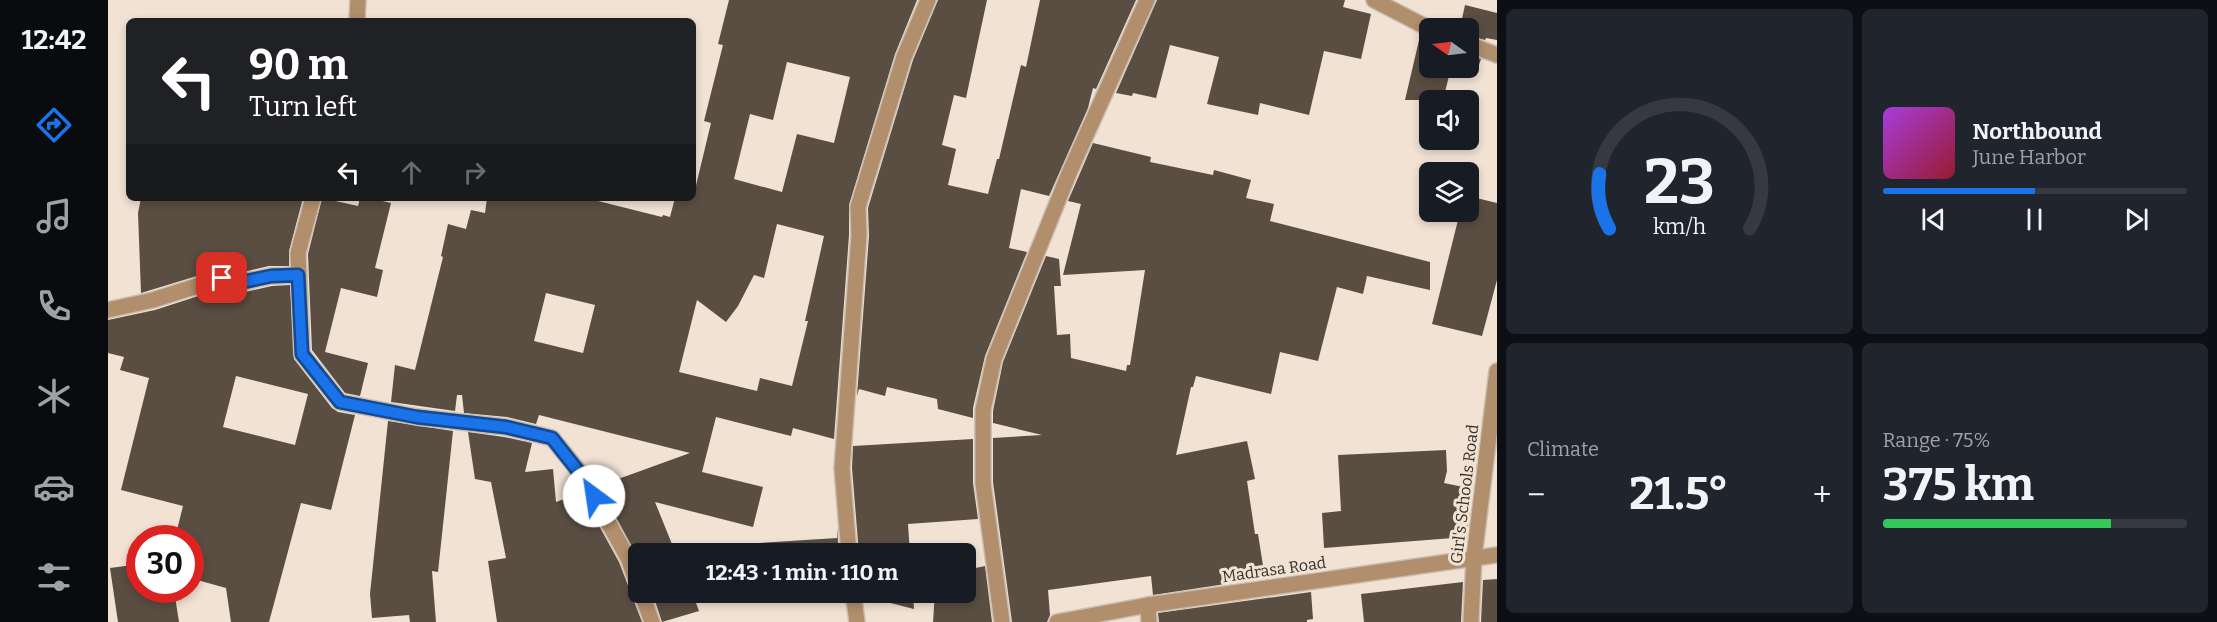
<!DOCTYPE html>
<html lang="en">
<head>
<meta charset="utf-8">
<style>
  body { margin:0; font-family:Bitter,serif; background:#20242c; color:#f1f3f6; height:100vh; display:flex; flex-direction:column; font-size:22px; white-space:nowrap }
  * { box-sizing:border-box; margin:0 }
  p { font-size:20px; color:#9ea1a6 }
  .icon { flex:none; width:33px; height:33px; fill:none; stroke:currentColor; stroke-width:2; stroke-linecap:round; stroke-linejoin:round }
  .map { position:relative; flex:1; overflow:hidden }
  .panel { display:flex; flex-direction:column; gap:9px; padding:9px; background:#0d0f14; width:720px }
  .panel>* { flex:none }
  .guide { position:absolute; left:18px; top:18px; width:570px; height:183px; border-radius:9px; box-shadow:0 3px 9px #0003; background:#202124; color:#fff; overflow:hidden }
  .needle { width:39px; rotate:284deg }
  .tools { position:absolute; left:1311px; top:18px; display:grid; gap:12px }
  .tools a { display:grid; place-items:center; width:60px; height:60px; border-radius:9px; background:#171b24; box-shadow:0 3px 9px #0003; font-size:30px }
  .speed { position:absolute; left:18px; top:525px; display:flex; gap:12px; font-size:30px; font-weight:700; text-align:center }
  .speed>* { display:grid; place-content:center; width:78px; height:78px; border-radius:50%; background:#171b24; box-shadow:0 3px 9px #0003; line-height:1 }
  .speed .limit { border:9px solid #d22; background:#fff; color:#111 }
  .pin { position:absolute; display:grid; place-items:center; width:51px; height:51px; color:#fff; margin:-26px; border-radius:12px; box-shadow:0 3px 9px #0006 }
  .me { position:absolute; width:66px; margin:-33px; rotate:329deg; stroke-linejoin:round; filter:drop-shadow(0 0 4px #0008) }
  .turn { display:flex; align-items:center; gap:21px; height:126px; padding:0 24px; font-size:27px }
  .turn .icon { width:78px; height:78px; stroke-width:2.5 }
  .turn b { display:block; font-size:42px; line-height:51px }
  .lanes { display:flex; align-items:center; height:57px; padding:0 24px; background:#0003; justify-content:center; gap:30px; direction:ltr }
  .lanes .off { opacity:.35 }
  .big { font-size:45px; font-weight:700; line-height:1.1 }
  .panel .tile { flex:1; display:flex; flex-direction:column; justify-content:center; gap:9px; min-width:0; padding:0 21px; border-radius:9px; background:#20242c }
  .panel .dial { align-items:center; gap:0 }
  .dial svg { height:156px; overflow:visible; fill:none; stroke:#363941; stroke-width:7; stroke-linecap:round; text-anchor:middle }
  .dial text { fill:#f1f3f6; stroke:none }
  .song { display:flex; align-items:center; gap:18px }
  .cover { width:72px; height:72px; border-radius:9px; background:linear-gradient(135deg,hsl(280 70% 55%),hsl(350 70% 35%)) }
  .played { height:6px; border-radius:3px; background:linear-gradient(90deg,#1a73e8 50%,#363941 50%) }
  .keys { display:flex; justify-content:space-around; direction:ltr }
  .heat { display:flex; justify-content:space-between; align-items:center; font-size:33px; direction:ltr }
  .charge { height:9px; border-radius:4px; background:linear-gradient(90deg,#34c759 75%,#363941 0) }
  .panel .tiles { flex:1; display:grid; gap:9px; grid-template-columns:repeat(2,1fr) }
  .trip { position:absolute; left:520px; top:543px; width:348px; height:60px; border-radius:9px; background:#171b24; box-shadow:0 3px 9px #0003; font-weight:700; line-height:60px; text-align:center }
  main { display:flex; flex:1; min-height:0 }
  .tabs { display:flex; flex-direction:column; width:108px; justify-content:space-around; align-items:center; background:#090b0e; color:#9ea1a6 }
  .tabs .icon { width:42px; height:42px }
  .tabs .active { color:#1a73e8 }
  .tabs b { font-size:27px; color:#f1f3f6 }
  .map>svg:first-child { display:block }
  .building { fill:#5a4e42; fill-rule:evenodd }
  .lines { fill:none; stroke-linecap:round; stroke-linejoin:round }
  .minor-casing { stroke:#cbbeb2; stroke-width:18 }
  .minor { stroke:#b18e6c; stroke-width:15 }
  .route-casing { stroke:#114b97; stroke-width:15 }
  .route { stroke:#1a73e8; stroke-width:10 }
  .labels { text-anchor:middle; stroke-width:6; stroke-linejoin:round; paint-order:stroke }
  .street-label { font-size:16px; fill:#342f29; stroke:#f1e2d4 }
</style>
</head>
<body>
<main>
<nav class="tabs">
<b>12:42</b>
<svg class="icon active" aria-label="directions" viewBox="0 0 24 24"><path d="M12 3l9 9-9 9-9-9zM9 14v-3h6M13 9l2 2-2 2"/></svg>
<svg class="icon" aria-label="music" viewBox="0 0 24 24"><path d="M9 18V5l10-2v13"/><circle cx="6" cy="18" r="3"/><circle cx="16" cy="16" r="3"/></svg>
<svg class="icon" aria-label="phone" viewBox="0 0 24 24"><path d="M5 4h4l2 5-3 2q2 4 5 5l2-3 5 2v4C11 20 4 13 5 4z"/></svg>
<svg class="icon" aria-label="climate" viewBox="0 0 24 24"><path d="M12 3v18M4 7l16 10M4 17L20 7"/></svg>
<svg class="icon" aria-label="car" viewBox="0 0 24 24"><path d="M5 17H2v-5l4-1 3-4h7l3 4 3 1v5h-3M9 17h6M6 11h13"/><circle cx="7" cy="17" r="2"/><circle cx="17" cy="17" r="2"/></svg>
<svg class="icon" aria-label="filters" viewBox="0 0 24 24"><path d="M4 7h16M4 17h16"/><circle cx="9" cy="7" r="2"/><circle cx="15" cy="17" r="2"/></svg>
</nav>
<div class="map">
<svg width="1389" height="622" viewBox="0 0 1389 622">
  <rect width="100%" height="100%" fill="#f1e2d4"/>
  <g class="building">
    <path d="M 621,0 L 809,0 L 787,54 L 741,205 L 741,235 L 726,439 L 685,428 L 683,436 L 608,417 L 594,472 L 655,487 L 645,527 L 547,502 L 568,554 L 531,554 L 531,560 L 491,486 L 582,453 L 431,415 L 428,424 L 399,417 L 356,413 L 354,395 L 349,395 L 347,411 L 283,402 L 287,365 L 307,370 L 335,257 L 333,256 L 340,224 L 358,229 L 363,210 L 377,213 L 379,198 L 478,198 L 554,217 L 555,215 L 562,217 L 567,198 L 585,198 L 603,123 L 596,121 L 615,45 L 610,44 ZM 679,62 L 742,77 L 726,143 L 689,134 L 674,192 L 626,179 L 642,114 L 665,120 ZM 669,224 L 716,236 L 697,321 L 700,321 L 684,386 L 652,378 L 649,391 L 571,372 L 589,300 L 618,322 L 630,306 L 646,275 L 656,278 ZM 438,293 L 487,305 L 475,353 L 426,341 Z"/>
    <polygon points="830,0 879,0 858,98 846,95 834,145 848,149 840,185 880,194 889,159 891,159 913,65 918,67 932,0 1028,0 988,89 985,88 980,108 941,196 913,189 901,248 919,252 877,356 865,408 865,418 830,409 829,399 779,387 777,396 751,389 749,396 761,236 760,208 805,60"/>
    <polygon points="1049,0 1237,0 1235,7 1263,14 1253,59 1216,51 1201,115 1152,103 1150,115 1099,104 1111,57 1062,45 1048,98 1025,93 1024,96 1008,93"/>
    <polygon points="1357,5 1389,13 1389,40 1378,38 1377,40 1360,35 1360,28 1352,28"/>
    <polygon points="1312,36 1322,39 1322,68 1343,68 1335,100 1297,100"/>
    <polygon points="1360,55 1373,59 1371,65 1360,62"/>
    <polygon points="985,143 1043,157 1042,162 1105,175 1106,170 1143,180 1138,198 1166,204 1162,221 1322,262 1322,290 1259,276 1255,294 1229,287 1210,361 1172,352 1163,394 1088,376 1085,387 1083,387 1068,455 1139,441 1147,479 1139,481 1147,534 1150,534 1157,578 1045,595 1043,576 940,590 942,615 939,622 904,622 885,482 885,438 934,435 885,423 885,411 895,362 938,256 951,259 953,286 946,286 949,335 962,334 963,358 1018,371 1019,365 1022,365 1037,270 955,275 973,204 960,201"/>
    <polygon points="1360,196 1389,203 1389,280 1374,336 1324,324 1352,212 1360,212"/>
    <polygon points="33,198 195,198 181,251 181,266 161,266 135,272 112,269 33,293 30,213"/>
    <polygon points="214,198 250,206 252,198 262,198 283,203 267,268 275,270 269,297 233,288 217,352 260,363 252,396 237,393 204,350 200,254"/>
    <path d="M 182,285 L 186,359 L 224,408 L 230,412 L 247,415 L 223,510 L 193,503 L 161,622 L 123,622 L 118,588 L 82,578 L 82,538 L 67,538 L 75,506 L 13,490 L 41,378 L 12,370 L 16,357 L 0,353 L 0,320 L 47,310 L 115,288 L 137,292 L 164,286 ZM 128,376 L 200,394 L 187,445 L 115,427 Z"/>
    <polygon points="280,421 345,431 330,572 324,571 328,622 302,622 301,615 264,618 262,594"/>
    <polygon points="360,432 396,437 424,443 417,472 445,469 448,502 473,493 511,562 534,622 389,622 380,561 398,558 383,482 367,479"/>
    <polygon points="865,439 865,483 870,519 800,524 802,554 751,554 744,468 745,446"/>
    <polygon points="1338,450 1339,471 1336,483 1365,489 1358,537 1216,548 1214,513 1233,511 1230,455"/>
    <polygon points="729,528 731,554 650,554 651,543 729,538"/>
    <polygon points="32,564 32,590 66,590 71,622 10,622 2,568"/>
    <polygon points="877,566 884,622 825,622 827,592 858,592 858,570"/>
    <polygon points="1389,579 1389,622 1373,622 1375,580"/>
    <polygon points="1355,582 1353,622 1256,622 1253,594"/>
    <polygon points="544,592 584,592 591,611 554,622"/>
    <polygon points="755,592 805,592 806,609 755,596"/>
    <polygon points="1203,592 1205,619 1199,620 1199,622 1051,622 1050,613"/>
  </g>
  <g class="lines">
    <g class="minor-casing">
      <g id="minor">
        <polyline points="1266,0 1322,29"/>
        <polyline points="249,21 250,0"/>
        <polyline points="1360,44 1389,55"/>
        <polyline points="205,198 190,253 194,354 232,402 309,417 398,427 444,438 474,475 520,558 531,587"/>
        <polyline points="0,310 45,300 114,278 135,282 163,276 190,275"/>
        <polyline points="741,554 734,468 751,235 750,207 796,57 820,0"/>
        <polyline points="533,592 544,622"/>
        <polyline points="745,592 749,622"/>
        <polyline points="1040,605 1041,622"/>
        <polyline points="894,622 875,483 875,410 886,359 962,171 1039,0"/>
        <polyline points="949,622 1040,605 1389,555"/>
        <polyline points="1363,622 1366,557 1389,371"/>
      </g>
    </g>
    <use href="#minor" class="minor"/>
  </g>
  <g class="lines">
    <g class="route-casing">
      <polyline id="route" points="114,278 135,282 163,276 190,275 194,354 232,402 309,417 398,427 444,438 474,476 486,496"/>
    </g>
    <use href="#route" class="route"/>
  </g>
  <g class="labels">
    <g class="street-label">
      <text transform="translate(1356 494) rotate(-83)" y="6">Girl's Schools Road</text>
      <text transform="translate(1166 569) rotate(-8)" y="6">Madrasa Road</text>
    </g>
  </g>
</svg>
<div class="tools">
<a><svg class="needle" viewBox="-14 -14 28 28"><path d="M0-13l5 13h-10z" fill="#e53935"/><path d="M0 13l5-13h-10z" fill="#9ea1a6"/></svg></a>
<a><svg class="icon" aria-label="sound" viewBox="0 0 24 24"><path d="M4 9h4l5-4v14l-5-4H4zM17 9q2 3 0 6"/></svg></a>
<a><svg class="icon" aria-label="layers" viewBox="0 0 24 24"><path d="M12 4l9 5-9 5-9-5zM3 14l9 5 9-5"/></svg></a>
</div>
<div class="speed"><div class="limit">30</div></div>
<div class="pin" style="left:114px;top:278px;background:#d93025"><svg class="icon" aria-label="arrive" viewBox="0 0 24 24"><path d="M6 21V4h12l-3 4 3 4H6"/></svg></div>
<svg class="me" style="left:486px;top:496px" viewBox="-20 -20 40 40"><circle r="19" fill="#fff"/><path d="M0-13L10 11 0 6-10 11z" fill="#1a73e8"/></svg>
<div class="trip">12:43 · 1 min · 110 m</div>
<div class="guide">
<div class="turn"><svg class="icon" aria-label="left" viewBox="0 0 24 24"><path d="M17 20v-9H6M10 6l-5 5 5 5"/></svg><div><b>90 m</b>Turn left</div></div>
<div class="lanes"><svg class="icon" aria-label="left" viewBox="0 0 24 24"><path d="M17 20v-9H6M10 6l-5 5 5 5"/></svg><svg class="icon off" aria-label="ahead" viewBox="0 0 24 24"><path d="M12 20V5M6 11l6-6 6 6"/></svg><svg class="icon off" aria-label="right" viewBox="0 0 24 24"><path d="M7 20v-9h11M14 6l5 5-5 5"/></svg></div>
</div>
</div>
<section class="panel">
<div class="tiles">
<div class="tile dial"><svg viewBox="0 0 100 80">
<path d="M14 69A42 42 0 1 1 86 69"/>
<path d="M14 69A42 42 0 0 1 9 41" stroke="#1a73e8"/>
<text x="50" y="56" font-size="32" font-weight="700">23</text>
<text x="50" y="72" font-size="11">km/h</text>
</svg></div>
<div class="tile">
<div class="song"><i class="cover"></i><div><b>Northbound</b><p>June Harbor</p></div></div>
<div class="played"></div>
<div class="keys"><svg class="icon" aria-label="previous" viewBox="0 0 24 24"><path d="M18 5L8 12l10 7zM5 5v14"/></svg><svg class="icon" aria-label="pause" viewBox="0 0 24 24"><path d="M8 5v14M16 5v14"/></svg><svg class="icon" aria-label="next" viewBox="0 0 24 24"><path d="M6 5l10 7-10 7zM19 5v14"/></svg></div>
</div>
<div class="tile"><p>Climate</p>
<div class="heat"><a>−</a><b class="big">21.5°</b><a>+</a></div>
</div>
<div class="tile"><p>Range · 75%</p><b class="big">375 km</b><div class="charge"></div></div>
</div>
</section>
</main>
</body>
</html>
